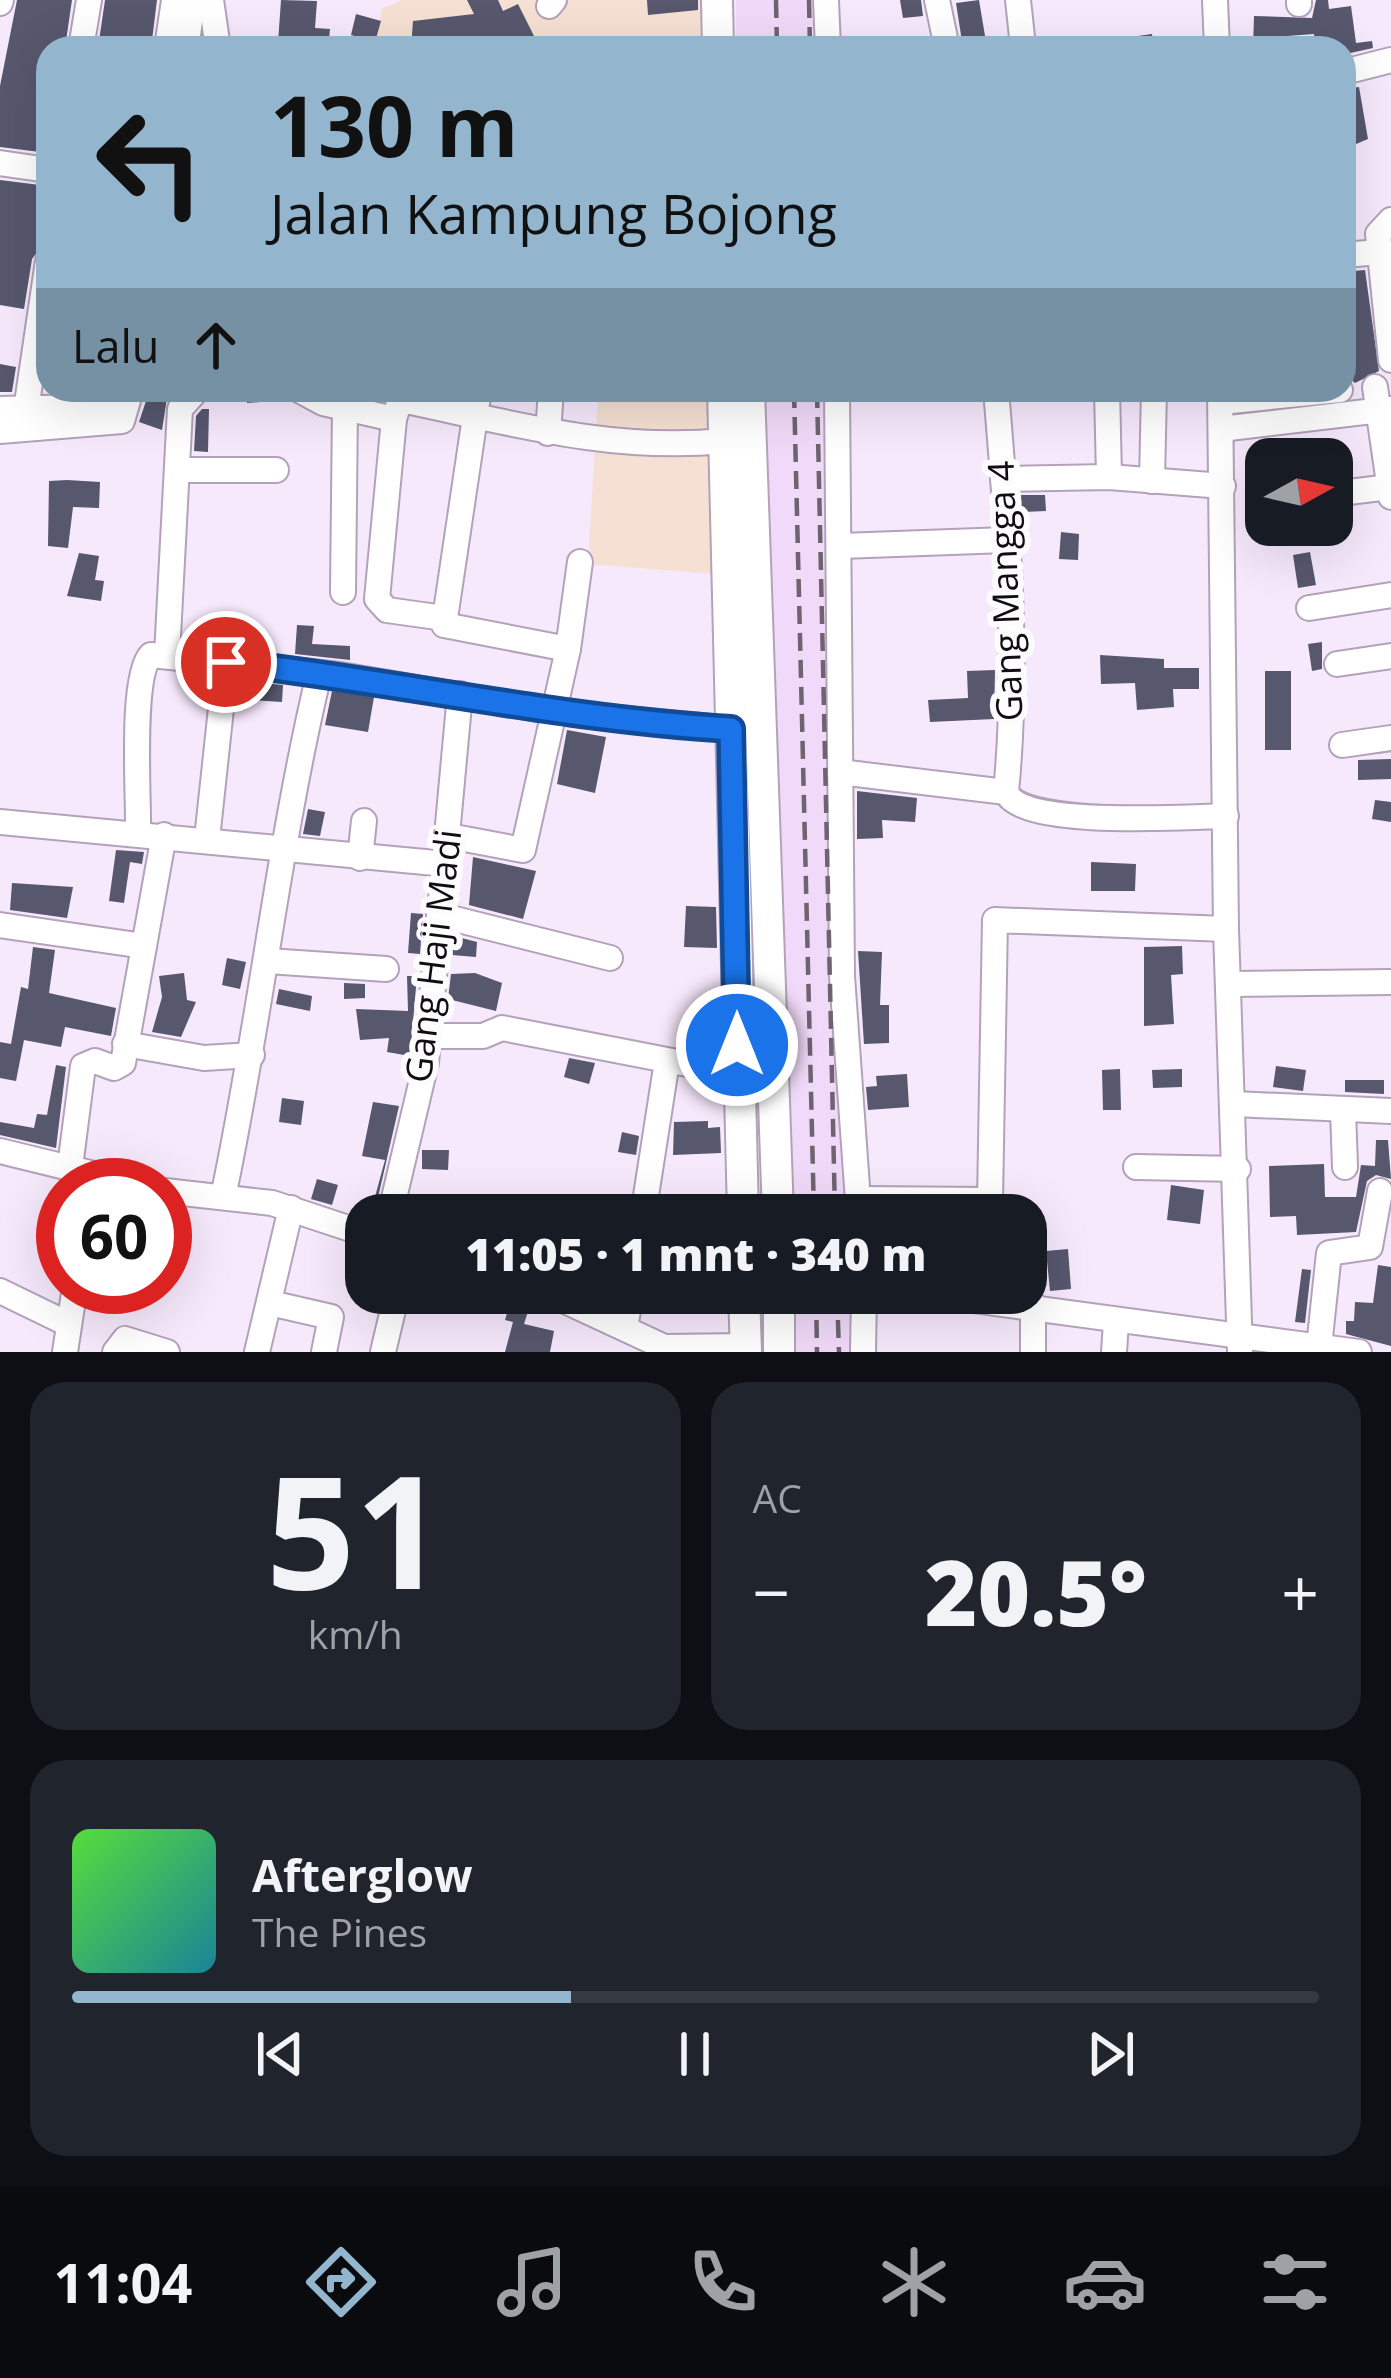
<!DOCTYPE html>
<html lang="id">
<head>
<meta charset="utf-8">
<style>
  body { margin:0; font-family:"Open Sans",sans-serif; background:#20242c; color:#f1f3f6; height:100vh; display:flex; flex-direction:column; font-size:45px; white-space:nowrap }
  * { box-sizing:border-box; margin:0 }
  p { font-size:39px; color:#9ea1a6 }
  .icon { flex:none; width:66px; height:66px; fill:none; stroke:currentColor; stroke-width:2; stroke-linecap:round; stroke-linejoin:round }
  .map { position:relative; height:1352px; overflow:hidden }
  .details { display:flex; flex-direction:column; gap:30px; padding:30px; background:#0d0f14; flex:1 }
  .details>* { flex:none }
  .banner { position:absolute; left:36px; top:36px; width:1320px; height:366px; border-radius:36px; box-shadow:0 12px 48px #0002; background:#94b5ce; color:#111; overflow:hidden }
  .needle { width:78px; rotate:82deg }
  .controls { position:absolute; left:1245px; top:438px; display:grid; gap:24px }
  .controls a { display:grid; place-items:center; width:108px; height:108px; border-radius:24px; background:#171b24; box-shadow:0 12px 48px #0002; font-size:60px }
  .speed { position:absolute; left:36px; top:1158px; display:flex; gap:24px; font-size:60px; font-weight:700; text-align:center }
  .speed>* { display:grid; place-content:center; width:156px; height:156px; border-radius:50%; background:#171b24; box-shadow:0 12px 48px #0002; line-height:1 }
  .speed .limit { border:18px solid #d22; background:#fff; color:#111 }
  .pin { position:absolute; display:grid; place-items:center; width:102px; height:102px; color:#fff; margin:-51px; border:6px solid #fff; border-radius:50%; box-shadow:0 3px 12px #0007 }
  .me { position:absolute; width:132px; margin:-66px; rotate:0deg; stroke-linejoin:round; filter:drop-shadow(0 0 9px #0008) }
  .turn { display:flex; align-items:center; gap:42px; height:252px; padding:0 36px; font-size:54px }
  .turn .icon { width:156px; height:156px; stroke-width:2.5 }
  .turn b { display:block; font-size:84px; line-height:102px }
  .then { display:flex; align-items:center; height:114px; padding:0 36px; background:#0003; gap:24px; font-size:45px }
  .big { font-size:90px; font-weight:800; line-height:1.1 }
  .details .widget { flex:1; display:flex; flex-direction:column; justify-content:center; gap:18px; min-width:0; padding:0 42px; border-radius:36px; background:#20242c }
  .details .dial { align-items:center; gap:0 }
  .dial b { font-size:156px; line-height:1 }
  .song { display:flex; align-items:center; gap:36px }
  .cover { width:144px; height:144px; border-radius:18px; background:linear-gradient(135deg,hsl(110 70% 55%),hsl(190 70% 35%)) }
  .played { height:12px; border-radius:6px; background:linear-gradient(90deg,#94b5ce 40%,#363941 40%) }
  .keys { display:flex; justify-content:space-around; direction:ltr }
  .heat { display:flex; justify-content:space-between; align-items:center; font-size:66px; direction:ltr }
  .details .tiles { flex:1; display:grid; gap:30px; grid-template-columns:1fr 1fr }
  .widget:last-child { grid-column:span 2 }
  .trip { position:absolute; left:345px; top:1194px; width:702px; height:120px; border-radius:36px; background:#171b24; box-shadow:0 12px 48px #0002; font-weight:800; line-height:120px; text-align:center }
  .tab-bar { display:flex; height:192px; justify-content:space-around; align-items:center; background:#090b0e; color:#9ea1a6 }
  .tab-bar .icon { width:84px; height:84px }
  .tab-bar .current { color:#94b5ce }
  .tab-bar b { font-size:54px; color:#f1f3f6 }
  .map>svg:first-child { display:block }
  .commercial { fill:#f6e0d3 }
  .built { fill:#f1daf9 }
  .building { fill:#57576e }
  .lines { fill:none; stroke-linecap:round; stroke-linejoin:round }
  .minor-casing { stroke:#b3a2b9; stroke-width:28 }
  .major-casing { stroke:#b3a2b9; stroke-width:34 }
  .minor { stroke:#fff; stroke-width:24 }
  .major { stroke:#fff; stroke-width:30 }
  .rail { stroke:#6d6470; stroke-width:4.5; stroke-dasharray:18 9; stroke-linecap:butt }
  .route-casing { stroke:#114b97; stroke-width:30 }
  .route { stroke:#1a73e8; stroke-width:21 }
  .labels { text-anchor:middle; stroke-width:12; stroke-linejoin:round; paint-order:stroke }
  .street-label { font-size:36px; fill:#110b13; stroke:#fcfcfc }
</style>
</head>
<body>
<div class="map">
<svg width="1391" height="1352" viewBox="0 0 1391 1352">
  <rect width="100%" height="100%" fill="#f7e9fc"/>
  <g class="commercial">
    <polygon points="402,0 717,0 718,48 375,48 382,9"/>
    <polygon points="559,390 723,390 727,575 588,564 598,395"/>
  </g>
  <g class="built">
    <polygon points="736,0 824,0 825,48 736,48"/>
    <polygon points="749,390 828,390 859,1215 778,1215"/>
    <rect x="779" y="1293" width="84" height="59"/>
  </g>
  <g class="building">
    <polygon points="17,0 72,0 65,48 48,48 48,153 0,147 0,86"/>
    <polygon points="105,0 157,0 151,48 98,48"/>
    <polygon points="281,0 317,1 315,28 330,29 328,48 278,43"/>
    <polygon points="467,0 498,0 503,11 518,4 537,42 525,48 411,48 413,21 474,14"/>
    <polygon points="647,0 698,0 698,10 648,15"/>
    <polygon points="900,0 921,0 923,16 903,18"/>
    <polygon points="979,0 987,48 963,48 956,3"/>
    <polygon points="1316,0 1328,0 1329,9 1351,6 1356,43 1372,41 1373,48 1346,54 1345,48 1315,48 1314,34 1287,36 1286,48 1253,48 1254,16 1312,18"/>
    <polygon points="356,14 381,21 375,42 351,35"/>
    <polygon points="1152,34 1154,48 1110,48 1110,40"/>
    <polygon points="1359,87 1368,139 1349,147 1344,89"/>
    <polygon points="0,180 48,186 42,246 32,259 24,309 0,305"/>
    <polygon points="1365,270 1379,371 1355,383 1344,374 1344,289 1355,288 1353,271"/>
    <polygon points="0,364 16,367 12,392 0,392"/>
    <polygon points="246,390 283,390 286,400 247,403"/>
    <polygon points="149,392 167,398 162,430 139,422"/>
    <polygon points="202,409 209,409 208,452 194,451 196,416"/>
    <polygon points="67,480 100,482 99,508 73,507 68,548 48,546 49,481"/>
    <polygon points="1021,495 1045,495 1046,511 1022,512"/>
    <polygon points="1061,532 1079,534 1078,560 1059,559"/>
    <polygon points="1310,552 1316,585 1298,588 1293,555"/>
    <polygon points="79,553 99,556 95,580 104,581 101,601 67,596"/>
    <polygon points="297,625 314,626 312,644 350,646 350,660 295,654"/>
    <polygon points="1322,642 1322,669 1312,671 1308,644"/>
    <polygon points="1100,655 1164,659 1164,668 1199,668 1199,689 1173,689 1174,707 1137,710 1135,683 1101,684"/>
    <polygon points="995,670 994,719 930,722 928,700 968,698 967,671"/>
    <rect x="1265" y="671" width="26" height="79"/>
    <polygon points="250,682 283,685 282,702 249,700"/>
    <polygon points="332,691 374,697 368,732 325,725"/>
    <polygon points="567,730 606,737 595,793 557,784"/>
    <polygon points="1391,759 1391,779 1358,780 1358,760"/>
    <polygon points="857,791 917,798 915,822 882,820 883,838 857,839"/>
    <polygon points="1375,800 1391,802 1391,822 1372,819"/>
    <polygon points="308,809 325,812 320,836 303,834"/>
    <polygon points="116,850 144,852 142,864 130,862 124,903 109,901"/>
    <polygon points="473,857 536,871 523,919 469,905"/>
    <polygon points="1091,862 1136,864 1135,891 1091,891"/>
    <polygon points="12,883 73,887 67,918 10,910"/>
    <polygon points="686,906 716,907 717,948 684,947"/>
    <polygon points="411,913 423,914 420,954 408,953"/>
    <polygon points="454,936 477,942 476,957 452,955"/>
    <polygon points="1182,946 1183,974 1171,975 1174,1024 1144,1026 1144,947"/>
    <polygon points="33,947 55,950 49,993 116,1008 111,1036 65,1027 61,1047 24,1040 16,1081 0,1078 0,1042 11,1044 21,987 28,989"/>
    <polygon points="858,951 882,952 880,1005 889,1005 889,1043 864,1044"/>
    <polygon points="227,958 246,962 240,989 222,985"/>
    <polygon points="184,973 187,1000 196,1002 181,1037 152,1032 162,997 159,976"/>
    <polygon points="475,973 502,983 496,1011 448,999 451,974"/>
    <polygon points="407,976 417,976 410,1056 387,1052 389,1038 360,1040 356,1009 408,1011"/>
    <polygon points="344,983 365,984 365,998 344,999"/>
    <polygon points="279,989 312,996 310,1011 276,1004"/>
    <polygon points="569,1058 595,1063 589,1084 564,1077"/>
    <polygon points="56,1065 66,1067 56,1148 0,1135 0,1122 34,1128 37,1114 47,1115"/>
    <polygon points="1276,1066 1306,1070 1303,1091 1273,1087"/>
    <polygon points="1120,1069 1121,1110 1103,1110 1102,1070"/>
    <polygon points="1182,1069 1182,1087 1153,1088 1152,1070"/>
    <polygon points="907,1074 909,1107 868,1110 866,1087 877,1086 876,1076"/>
    <polygon points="1345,1080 1384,1080 1384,1094 1345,1092"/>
    <polygon points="282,1098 304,1101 301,1125 279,1122"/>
    <polygon points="373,1102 399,1106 374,1215 370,1215 385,1160 362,1156"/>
    <polygon points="708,1121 708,1128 720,1127 721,1153 673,1155 674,1122"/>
    <polygon points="622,1132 639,1136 636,1155 618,1152"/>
    <polygon points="1376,1140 1388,1140 1391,1179 1376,1175 1367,1181 1356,1232 1297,1235 1296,1216 1270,1217 1269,1166 1324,1164 1325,1197 1356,1197 1361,1165 1375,1166"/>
    <polygon points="422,1150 449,1150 448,1170 422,1169"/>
    <polygon points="317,1179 338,1185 332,1205 311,1199"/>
    <polygon points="1171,1185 1204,1190 1200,1224 1167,1220"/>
    <polygon points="1068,1249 1071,1289 1050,1291 1046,1251"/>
    <polygon points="1378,1265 1391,1267 1391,1346 1346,1334 1346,1321 1354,1321 1355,1302 1373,1303"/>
    <polygon points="1302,1269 1311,1270 1305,1323 1295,1322"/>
    <polygon points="413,1293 449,1295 446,1310 412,1302"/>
    <polygon points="512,1296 531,1302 524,1324 554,1331 550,1352 505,1352 513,1322 505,1320"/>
  </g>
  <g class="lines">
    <g class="minor-casing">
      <g id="minor">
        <polyline points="211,0 218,48"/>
        <polyline points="826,0 828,48"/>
        <polyline points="937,0 947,48"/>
        <polyline points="1018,0 1022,37"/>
        <polyline points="1215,0 1217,48"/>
        <polyline points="1299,0 1299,4"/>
        <polyline points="0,3 1,0"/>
        <polyline points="549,6 554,0"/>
        <polyline points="81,48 89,0"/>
        <polyline points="167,48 174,0"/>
        <polyline points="186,48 193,0"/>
        <polyline points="1344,72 1391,60"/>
        <polyline points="0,163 48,170"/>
        <polyline points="1391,220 1378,234 1391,360"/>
        <polyline points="1344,255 1379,252"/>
        <polyline points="1375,387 1391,497"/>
        <polyline points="299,390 323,403 394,419"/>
        <polyline points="403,390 394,419 377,599 387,610 444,618"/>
        <polyline points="479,390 444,625 568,649"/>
        <polyline points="837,390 842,976 859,1215"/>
        <path d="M 996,390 C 1007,521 1019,660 1006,792"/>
        <polyline points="1107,390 1109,477"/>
        <polyline points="1220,390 1226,929 1240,1352"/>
        <path d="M 402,400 C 510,423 613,452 724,441"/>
        <polyline points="1221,402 1340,390"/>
        <polyline points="0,409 124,406"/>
        <polyline points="26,410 48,261"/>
        <polyline points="1221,429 1391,409"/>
        <polyline points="0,431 122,421 131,390"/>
        <polyline points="548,433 551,390"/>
        <polyline points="177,470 276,470"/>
        <polyline points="1003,479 1109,477 1223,486"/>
        <polyline points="1152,481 1154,390"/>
        <polyline points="1332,494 1390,487"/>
        <polyline points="841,546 1006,540"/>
        <polyline points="343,592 345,406"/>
        <polyline points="1309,608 1391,595"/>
        <polyline points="167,655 180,409 197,390"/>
        <polyline points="1337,664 1391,656"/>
        <polyline points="1342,745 1391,738"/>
        <path d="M 840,772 L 1006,792 C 1022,828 1186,817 1226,816"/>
        <polyline points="0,822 446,864"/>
        <path d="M 138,833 C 139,798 130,676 151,655 L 341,675 L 555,712 L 731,729"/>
        <polyline points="449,836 523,850 568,649 580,562"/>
        <polyline points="207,839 226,662"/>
        <polyline points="360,858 364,821"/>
        <polyline points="439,915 610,958"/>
        <polyline points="0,925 144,946"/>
        <polyline points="268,961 386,969"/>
        <polyline points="1231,984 1391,982"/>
        <polyline points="428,1036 483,1036 502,1028 739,1074"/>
        <polyline points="125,1044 204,1058 252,1055"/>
        <polyline points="1234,1104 1391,1111"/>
        <polyline points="1343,1110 1345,1167"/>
        <polyline points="0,1151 139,1185"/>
        <polyline points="70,1167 83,1066 95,1061 114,1068 123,1063 164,835"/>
        <polyline points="1136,1167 1238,1169"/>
        <polyline points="165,1191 272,1203 366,1234"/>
        <path d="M 223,1197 C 260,1023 278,846 319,674"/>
        <polyline points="857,1199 990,1200 995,920 1226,929"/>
        <polyline points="390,1215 426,1063 460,694"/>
        <polyline points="643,1215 667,1061"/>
        <polyline points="0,1291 68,1324"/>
        <polyline points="548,1293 664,1347 746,1346"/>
        <polyline points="921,1293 1359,1352"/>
        <polyline points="270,1303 331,1317 324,1352"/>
        <polyline points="1033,1304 1033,1352"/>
        <polyline points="625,1328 631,1293"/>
        <polyline points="1319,1347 1329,1253 1370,1247 1380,1191"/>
        <polyline points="65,1352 75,1287"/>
        <polyline points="115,1352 125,1339 167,1352"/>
        <polyline points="257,1352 291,1208"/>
        <polyline points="383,1352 397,1293"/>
        <polyline points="863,1352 864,1293"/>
        <polyline points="1114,1352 1116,1322"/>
      </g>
    </g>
    <g class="major-casing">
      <g id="major">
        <polyline points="717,0 718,48"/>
        <polyline points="723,390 743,1215"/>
        <polyline points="749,390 778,1215"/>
        <polyline points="744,1293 746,1352"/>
        <polyline points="779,1293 779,1352"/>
      </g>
    </g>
    <use href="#minor" class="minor"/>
    <use href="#major" class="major"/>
    <g class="rail">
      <polyline points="776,0 777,48"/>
      <polyline points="809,0 810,48"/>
      <polyline points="794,390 814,1215"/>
      <polyline points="817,390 835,1215"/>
      <polyline points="816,1293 817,1352"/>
      <polyline points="837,1293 839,1352"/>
    </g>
  </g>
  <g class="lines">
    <g class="route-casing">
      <path id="route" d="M 226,662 C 395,681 561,719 731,729 L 737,1045"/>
    </g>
    <use href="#route" class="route"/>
  </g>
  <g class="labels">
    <g class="street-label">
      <text transform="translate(1005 591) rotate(-92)" y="13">Gang Mangga 4</text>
      <text transform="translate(433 956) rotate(-83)" y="13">Gang Haji Madi</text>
    </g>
  </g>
</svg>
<div class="controls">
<a><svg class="needle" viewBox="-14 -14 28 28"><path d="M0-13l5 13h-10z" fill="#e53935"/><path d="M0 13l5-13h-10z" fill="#9ea1a6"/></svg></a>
</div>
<div class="speed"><div class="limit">60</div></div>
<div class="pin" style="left:226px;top:662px;background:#d93025"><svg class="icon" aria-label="arrive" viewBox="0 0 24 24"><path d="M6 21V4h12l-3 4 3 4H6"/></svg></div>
<svg class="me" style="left:737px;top:1045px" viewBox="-20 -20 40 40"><circle r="17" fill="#1a73e8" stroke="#fff" stroke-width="3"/><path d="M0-11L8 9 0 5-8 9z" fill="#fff"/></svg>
<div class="trip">11:05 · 1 mnt · 340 m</div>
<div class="banner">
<div class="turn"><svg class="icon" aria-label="left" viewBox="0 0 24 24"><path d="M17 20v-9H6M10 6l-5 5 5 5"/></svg><div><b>130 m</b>Jalan Kampung Bojong</div></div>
<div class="then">Lalu<svg class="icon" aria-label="ahead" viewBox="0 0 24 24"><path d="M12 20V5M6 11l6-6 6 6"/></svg></div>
</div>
</div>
<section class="details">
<div class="tiles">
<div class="widget dial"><b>51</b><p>km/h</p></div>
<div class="widget"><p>AC</p>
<div class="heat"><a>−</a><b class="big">20.5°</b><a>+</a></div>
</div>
<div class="widget">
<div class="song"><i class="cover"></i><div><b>Afterglow</b><p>The Pines</p></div></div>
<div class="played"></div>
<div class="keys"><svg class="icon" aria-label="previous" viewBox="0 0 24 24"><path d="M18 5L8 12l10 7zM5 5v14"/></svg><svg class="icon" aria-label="pause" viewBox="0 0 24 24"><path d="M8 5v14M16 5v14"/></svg><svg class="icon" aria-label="next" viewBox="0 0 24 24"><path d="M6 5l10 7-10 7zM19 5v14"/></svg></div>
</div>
</div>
</section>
<nav class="tab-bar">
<b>11:04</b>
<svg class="icon current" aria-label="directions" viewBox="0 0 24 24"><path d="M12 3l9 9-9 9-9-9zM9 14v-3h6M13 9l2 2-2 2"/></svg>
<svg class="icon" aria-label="music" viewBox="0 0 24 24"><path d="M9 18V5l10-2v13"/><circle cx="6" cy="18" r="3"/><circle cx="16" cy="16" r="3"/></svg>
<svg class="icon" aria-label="phone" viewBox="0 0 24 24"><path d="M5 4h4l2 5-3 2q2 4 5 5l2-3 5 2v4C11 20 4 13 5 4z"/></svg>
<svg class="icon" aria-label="climate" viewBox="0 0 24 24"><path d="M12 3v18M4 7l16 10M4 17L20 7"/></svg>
<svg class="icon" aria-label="car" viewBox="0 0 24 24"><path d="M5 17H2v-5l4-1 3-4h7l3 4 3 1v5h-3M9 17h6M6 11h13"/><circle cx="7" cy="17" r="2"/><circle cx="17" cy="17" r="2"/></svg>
<svg class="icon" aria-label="filters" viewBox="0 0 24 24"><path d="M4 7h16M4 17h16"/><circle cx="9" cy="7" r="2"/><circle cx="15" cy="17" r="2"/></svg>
</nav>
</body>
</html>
